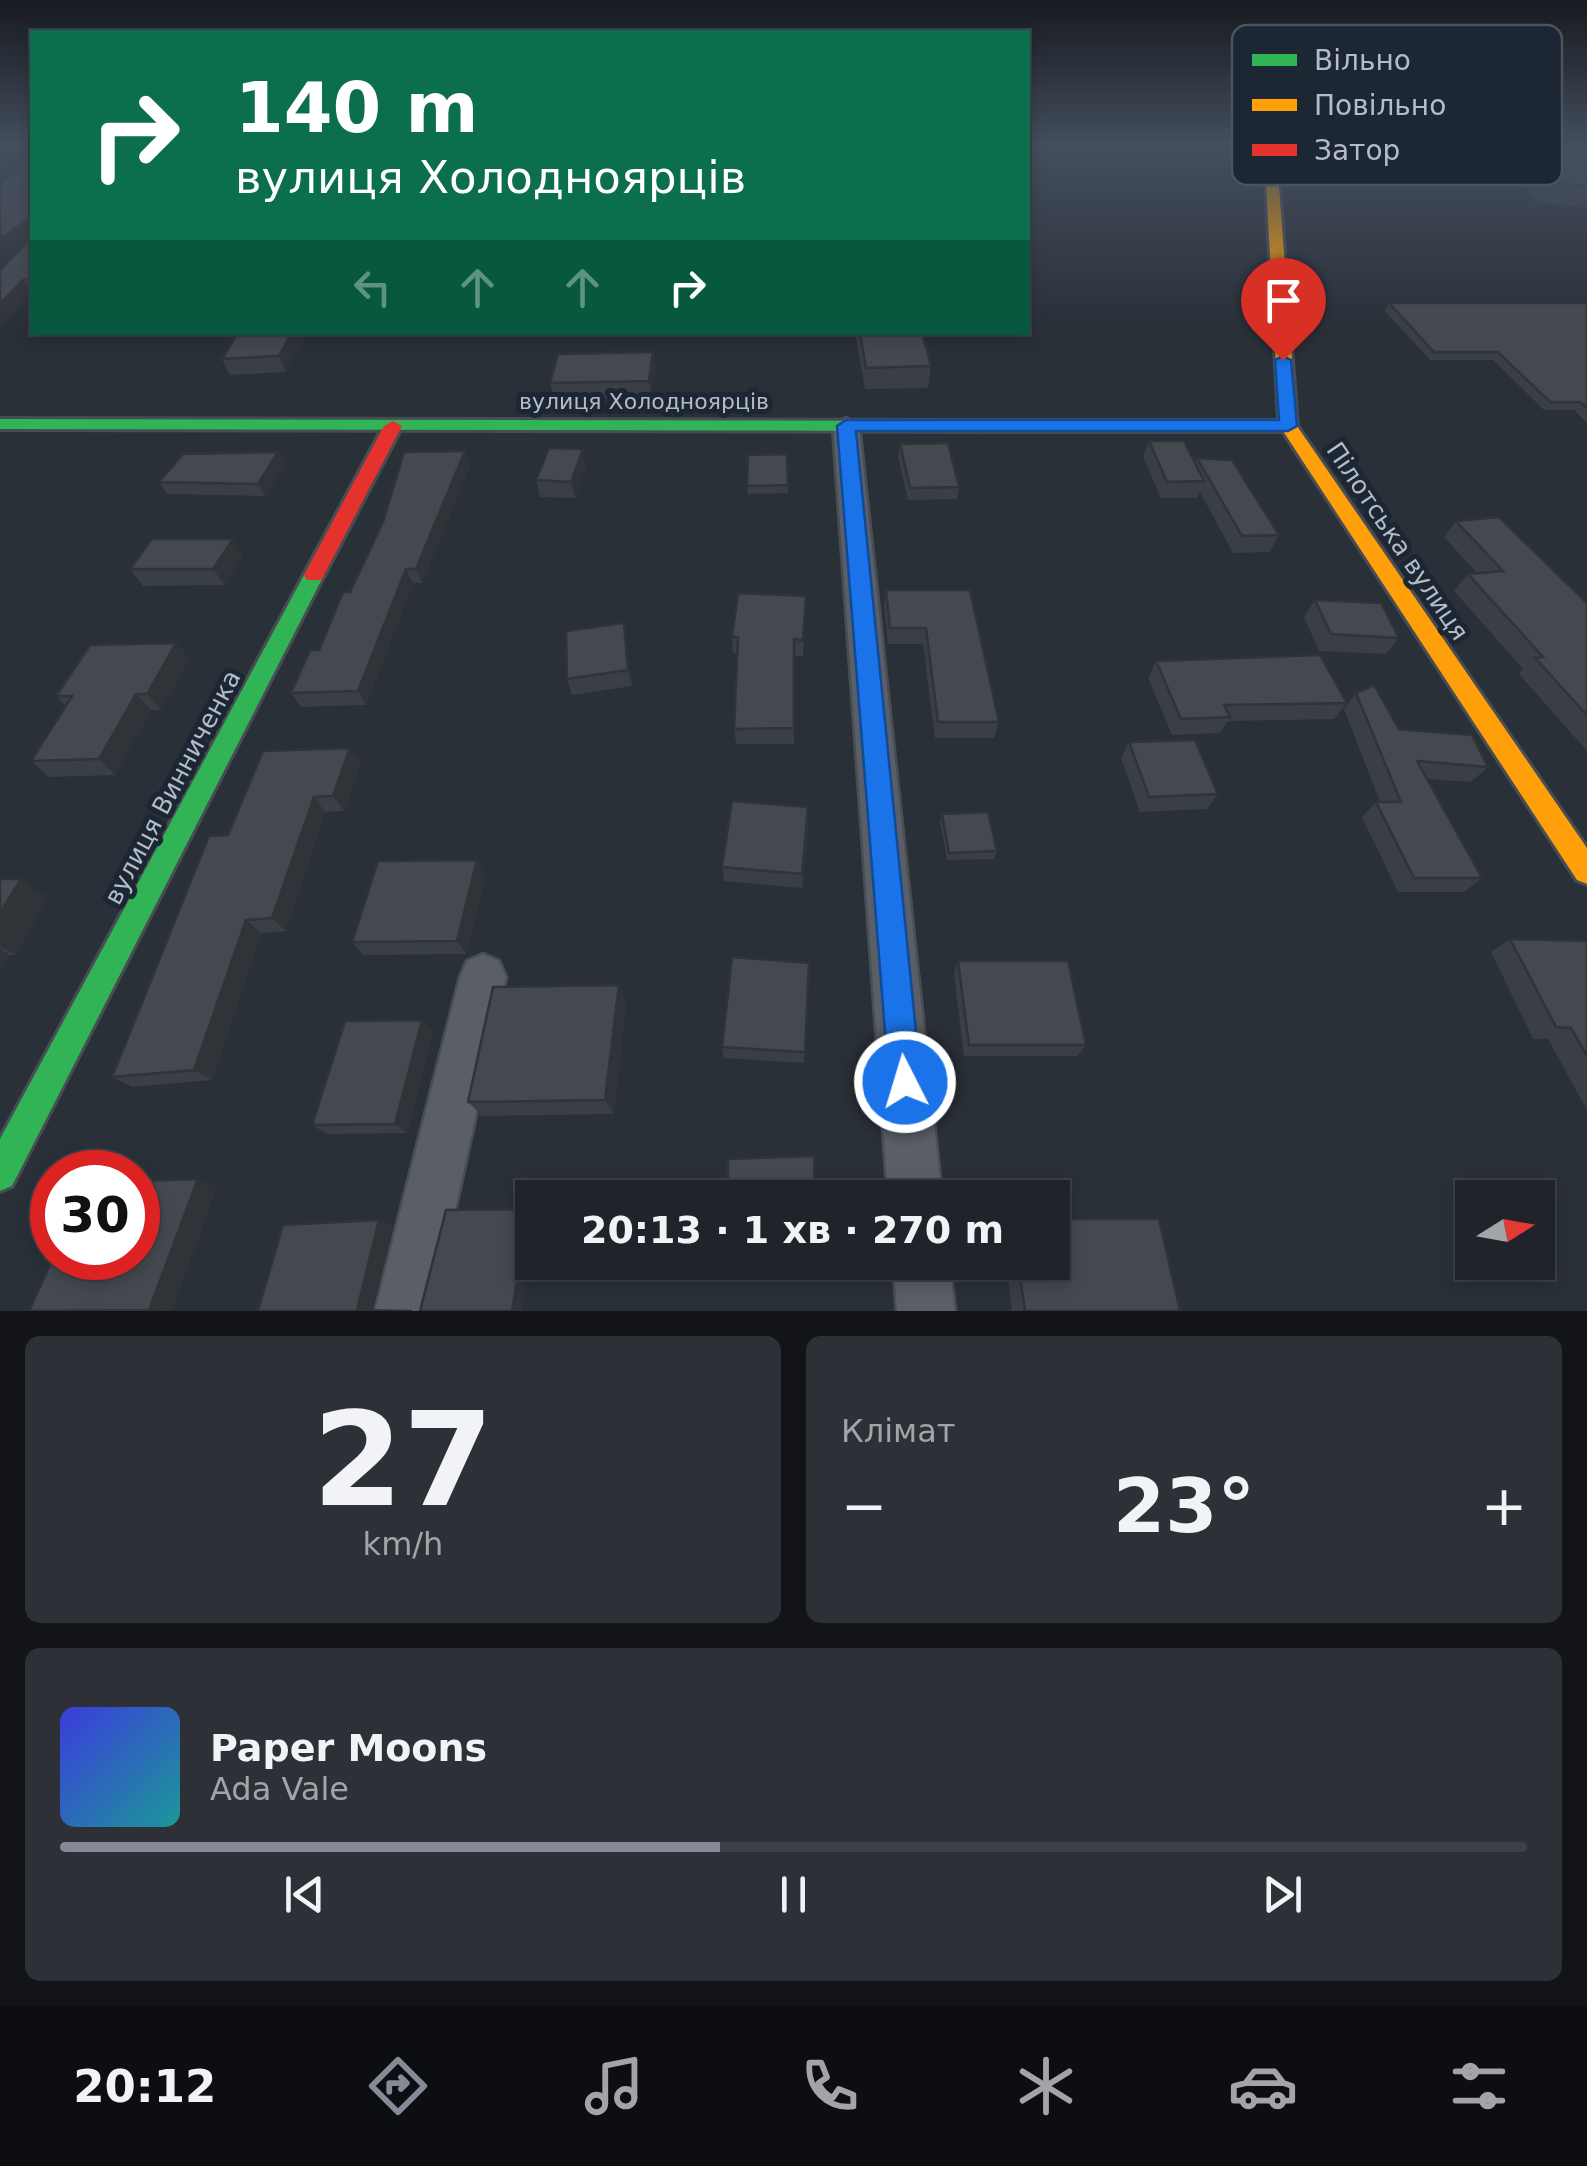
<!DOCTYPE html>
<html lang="uk">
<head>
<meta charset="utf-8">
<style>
  body { margin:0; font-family:"DejaVu Sans",sans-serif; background:#2d3036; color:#f1f3f6; height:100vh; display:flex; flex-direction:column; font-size:38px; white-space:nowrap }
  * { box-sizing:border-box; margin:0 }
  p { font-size:32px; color:#a2a4a8 }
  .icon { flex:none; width:55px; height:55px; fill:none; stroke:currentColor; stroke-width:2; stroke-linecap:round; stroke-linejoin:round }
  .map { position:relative; height:1311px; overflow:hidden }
  .drawer { display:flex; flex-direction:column; gap:25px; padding:25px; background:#121417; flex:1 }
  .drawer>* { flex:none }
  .banner { position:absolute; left:30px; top:30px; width:1000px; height:305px; border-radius:0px; box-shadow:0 5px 15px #0003,0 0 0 2px #3d4147; background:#0b6e4f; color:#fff; overflow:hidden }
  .needle { width:65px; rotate:79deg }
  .buttons { position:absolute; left:1455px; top:1180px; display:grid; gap:20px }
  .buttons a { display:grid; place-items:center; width:100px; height:100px; border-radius:0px; background:#20242a; box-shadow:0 5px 15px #0003,0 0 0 2px #3d4147; font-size:50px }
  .speed { position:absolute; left:30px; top:1150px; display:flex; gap:20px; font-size:50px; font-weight:700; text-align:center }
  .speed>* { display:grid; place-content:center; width:130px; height:130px; border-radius:50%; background:#20242a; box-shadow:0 5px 15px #0003,0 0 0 2px #3d4147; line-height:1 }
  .speed .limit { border:15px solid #d22; background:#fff; color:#111 }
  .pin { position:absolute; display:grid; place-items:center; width:85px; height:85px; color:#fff; margin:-102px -42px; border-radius:50% 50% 50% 0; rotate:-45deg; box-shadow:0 0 10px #0007 }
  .pin .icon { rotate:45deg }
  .me { position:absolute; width:110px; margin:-55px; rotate:355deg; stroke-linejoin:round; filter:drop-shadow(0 0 8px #0008) }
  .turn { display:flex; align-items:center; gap:35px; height:210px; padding:0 40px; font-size:45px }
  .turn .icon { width:130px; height:130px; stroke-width:2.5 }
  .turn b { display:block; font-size:70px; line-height:85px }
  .lanes { display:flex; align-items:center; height:95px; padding:0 40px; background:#0003; justify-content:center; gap:50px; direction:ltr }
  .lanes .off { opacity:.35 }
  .big { font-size:75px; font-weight:700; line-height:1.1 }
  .drawer .card { flex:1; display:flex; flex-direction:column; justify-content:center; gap:15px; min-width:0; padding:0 35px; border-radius:15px; background:#2d3036 }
  .drawer .dial { align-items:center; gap:0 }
  .dial b { font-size:130px; line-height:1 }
  .song { display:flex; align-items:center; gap:30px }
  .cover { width:120px; height:120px; border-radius:15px; background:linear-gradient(135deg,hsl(240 70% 55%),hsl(180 70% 35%)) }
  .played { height:10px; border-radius:5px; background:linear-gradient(90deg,#848b96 45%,#3d4147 45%) }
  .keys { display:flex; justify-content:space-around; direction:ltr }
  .heat { display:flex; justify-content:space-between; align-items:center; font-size:55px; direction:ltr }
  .drawer .tiles { flex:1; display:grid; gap:25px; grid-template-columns:1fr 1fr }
  .card:last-child { grid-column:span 2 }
  .trip { position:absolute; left:515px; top:1180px; width:555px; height:100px; border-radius:0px; background:#20242a; box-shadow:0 5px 15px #0003,0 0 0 2px #3d4147; font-weight:700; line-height:100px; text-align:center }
  .tabs { display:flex; height:160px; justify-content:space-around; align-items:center; background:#0d0e11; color:#a2a4a8 }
  .tabs .icon { width:70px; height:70px }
  .tabs .on { color:#848b96 }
  .tabs b { font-size:45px; color:#f1f3f6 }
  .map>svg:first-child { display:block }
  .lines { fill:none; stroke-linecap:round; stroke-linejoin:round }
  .street-casing { stroke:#484c53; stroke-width:5 }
  .fast-casing { stroke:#484c53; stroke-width:6 }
  .slow-casing { stroke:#484c53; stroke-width:6 }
  .jam-casing { stroke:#484c53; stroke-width:6 }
  .street { fill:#5a5e66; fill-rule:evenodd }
  .fast { fill:#30b455; fill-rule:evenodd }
  .slow { fill:#ff9f0a; fill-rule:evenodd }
  .jam { fill:#e5322d; fill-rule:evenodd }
  .wall { fill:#3a3f45 }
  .shaded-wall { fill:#303338 }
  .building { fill:#444950; stroke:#303338; stroke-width:2.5 }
  .route { fill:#1a73e8; stroke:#114b97; stroke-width:2.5 }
  .labels { text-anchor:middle; stroke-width:10; stroke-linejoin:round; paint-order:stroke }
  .far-street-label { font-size:22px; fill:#b4bcc9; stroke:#1d2633 }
  .street-label { font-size:25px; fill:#b4bcc9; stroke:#1d2633 }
  .key { fill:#1d2633; stroke:#4a5360; stroke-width:2.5 }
  .key-label { font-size:28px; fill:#b4bcc9 }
</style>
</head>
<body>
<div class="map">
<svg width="1587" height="1311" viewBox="0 0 1587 1311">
  <rect width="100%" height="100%" fill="#2a3038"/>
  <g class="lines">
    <g class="street-casing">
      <g id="street">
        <polygon points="846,418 859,426 942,1198 888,1198 833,426"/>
        <polygon points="483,954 499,961 506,977 433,1311 375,1311 460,977 467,961"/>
        <polygon points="893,1262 949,1262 955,1311 897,1311"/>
      </g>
    </g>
    <g class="fast-casing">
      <g id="fast">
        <polygon points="0,419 985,421 994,426 985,431 0,429"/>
        <polygon points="314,568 324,575 12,1186 0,1191 0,1139 304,575"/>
      </g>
    </g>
    <g class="slow-casing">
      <polygon id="slow" points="1264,146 1276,146 1297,426 1587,848 1587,884 1577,880 1283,431 985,431 976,426 985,421 1279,421"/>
    </g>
    <g class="jam-casing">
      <polygon id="jam" points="393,421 402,426 324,575 321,580 307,580 304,575 384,426"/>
    </g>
    <use href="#street" class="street"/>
    <use href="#fast" class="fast"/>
    <use href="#slow" class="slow"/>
    <use href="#jam" class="jam"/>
  </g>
  <g class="wall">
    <polygon points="1501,146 1587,146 1587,208 1535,202"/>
    <polygon points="32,157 32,292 0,326 27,238 0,257"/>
    <polygon points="1389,303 1587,303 1587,423 1574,410 1544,410 1493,360 1430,360 1385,311"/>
    <polygon points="238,332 302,332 304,338 286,372 230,375 222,359"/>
    <polygon points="855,332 922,332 931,366 928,388 865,389"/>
    <polygon points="653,352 655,368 651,397 554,399 550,383"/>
    <polygon points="1149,441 1195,463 1197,458 1279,535 1270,552 1233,553 1200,492 1197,498 1161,498 1143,457"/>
    <polygon points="900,444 959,487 957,499 908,500 898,456"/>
    <polygon points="278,452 285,464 265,496 167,494 159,482"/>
    <polygon points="787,454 788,493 748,494 747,486"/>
    <polygon points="470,466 422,583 413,583 366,705 301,707 291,693 319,650 350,592"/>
    <polygon points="586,466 575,498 540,497 536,480"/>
    <polygon points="1456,521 1587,603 1587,751 1519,674 1523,669 1454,591 1468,574 1477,573 1444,537"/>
    <polygon points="243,555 225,585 143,586 130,569"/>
    <polygon points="886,590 970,590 999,722 994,738 935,738 923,644 888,644 884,606"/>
    <polygon points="806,596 803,656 794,656 794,744 736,744 734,729 737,653 733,653 732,637"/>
    <polygon points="1315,600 1399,638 1386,654 1319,651 1304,617"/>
    <polygon points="624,623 627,639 632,686 572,695 567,679"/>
    <polygon points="176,643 189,659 161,710 151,710 115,775 49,777 31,761 66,706 56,696"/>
    <polygon points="1156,661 1347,703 1334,719 1228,721 1220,733 1172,735 1148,678"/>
    <polygon points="1356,693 1399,729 1488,767 1471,782 1427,779 1482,878 1464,892 1398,892 1362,817 1376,802 1380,802 1344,709"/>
    <polygon points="1129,742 1218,794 1207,809 1140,812 1121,758"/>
    <polygon points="360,763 344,811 325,812 286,931 261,933 212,1080 132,1087 112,1077 228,835"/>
    <polygon points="942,814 997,851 994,859 947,860 940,821"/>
    <polygon points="808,822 802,888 724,881 722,867"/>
    <polygon points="485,875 466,954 364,955 352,942"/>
    <polygon points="0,879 21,879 48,898 15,955 10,955 0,973"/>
    <polygon points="1510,939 1587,941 1587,1110 1548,1039 1533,1039 1491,952"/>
    <polygon points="958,961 1086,1045 1077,1056 964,1056 954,973"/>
    <polygon points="809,963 804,1063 724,1058 722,1047"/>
    <polygon points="626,1003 614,1114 482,1116 468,1102"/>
    <polygon points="422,1020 433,1031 407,1133 327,1134 312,1125"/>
    <polygon points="728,1262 804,1262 730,1265"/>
    <polygon points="1006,1262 1052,1262 1180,1311 1012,1311"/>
  </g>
  <g class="shaded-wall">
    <polygon points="27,220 32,234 0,257 0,239"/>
    <polygon points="23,280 32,292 0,326 0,304"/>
    <polygon points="292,332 302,332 304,338 286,372 279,356"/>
    <polygon points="653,352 655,368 651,397 649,381"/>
    <polygon points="583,449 586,466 575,498 571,482"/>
    <polygon points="465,451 470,466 422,583 416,569"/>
    <polygon points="278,452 285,464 265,496 258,484"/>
    <polygon points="233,539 243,555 225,585 213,569"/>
    <polygon points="406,569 413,583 366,705 358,691"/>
    <polygon points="624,623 627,639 632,686 628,670"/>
    <polygon points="176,643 189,659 161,710 147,694"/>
    <polygon points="136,694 151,710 115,775 99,759"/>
    <polygon points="350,748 360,763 344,811 333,796"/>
    <polygon points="314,797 325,812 286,931 272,918"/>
    <polygon points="477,860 485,875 466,954 457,941"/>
    <polygon points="21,879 48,898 15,955 0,946 0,913"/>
    <polygon points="246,920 261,933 212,1080 194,1070"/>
    <polygon points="0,949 10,955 0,973"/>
    <polygon points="619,985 626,1003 614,1114 605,1100"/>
    <polygon points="422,1020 433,1031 407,1133 395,1124"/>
    <polygon points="198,1179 217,1187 172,1311 149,1310"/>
    <polygon points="529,1209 532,1212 532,1247 522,1311 512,1311"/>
    <polygon points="379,1220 393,1227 373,1311 357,1310"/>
  </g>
  <g class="building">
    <polygon points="1524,146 1587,146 1587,186 1548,182"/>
    <polygon points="32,157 32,279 23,280 0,304 0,270 27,242 27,220 0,239 0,184"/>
    <polygon points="1389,303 1587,303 1587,408 1580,402 1550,402 1498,352 1434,352"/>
    <polygon points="238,332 292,332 279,356 222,359"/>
    <polygon points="860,332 922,332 931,366 866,368"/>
    <polygon points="653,352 649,381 550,383 558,354"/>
    <polygon points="1149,441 1184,441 1204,481 1167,482"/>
    <polygon points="948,443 959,487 910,488 900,444"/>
    <polygon points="549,448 583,449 571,482 536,480"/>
    <polygon points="465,451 416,569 406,569 358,691 291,693 310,650 319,650 343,592 350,592 383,522 404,452"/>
    <polygon points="278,452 258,484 159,482 183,454"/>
    <polygon points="787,454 788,485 747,486 748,455"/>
    <polygon points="1197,458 1232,460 1279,535 1242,536"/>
    <polygon points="1499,517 1587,603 1587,715 1535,658 1543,657 1468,574 1503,571 1456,521"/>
    <polygon points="152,539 233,539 213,569 130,569"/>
    <polygon points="886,590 970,590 999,722 938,722 926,628 890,628"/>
    <polygon points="738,593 806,596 803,640 794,639 794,728 734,729 738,637 732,637"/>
    <polygon points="1315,600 1381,603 1399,638 1331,634"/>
    <polygon points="624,623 628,670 567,679 566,631"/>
    <polygon points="176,643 147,694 136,694 99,759 31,761 72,696 56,696 90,645"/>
    <polygon points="1320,655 1347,703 1224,705 1230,717 1181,719 1156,661"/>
    <polygon points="1374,685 1399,729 1472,735 1488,767 1417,761 1482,878 1414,878 1376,802 1401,802 1356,693"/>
    <polygon points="1195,740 1218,794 1149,797 1129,742"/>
    <polygon points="350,748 333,796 314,797 272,918 246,920 194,1070 112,1077 209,836 228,835 263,751"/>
    <polygon points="732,801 808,807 802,874 722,867"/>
    <polygon points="988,812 997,851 949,853 942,814"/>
    <polygon points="477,860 457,941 352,942 378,861"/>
    <polygon points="0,879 21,879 0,913"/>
    <polygon points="1510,939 1587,941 1587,1056 1571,1028 1556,1027"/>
    <polygon points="732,957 809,963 805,1052 722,1047"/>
    <polygon points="958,961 1068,961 1086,1045 969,1045"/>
    <polygon points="619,985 605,1100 468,1102 493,987"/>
    <polygon points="422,1020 395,1124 312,1125 345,1021"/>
    <polygon points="814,1156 815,1198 728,1198 728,1159"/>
    <polygon points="198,1179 149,1310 29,1311 53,1258 138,1258 138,1181"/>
    <polygon points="529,1209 512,1311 420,1311 446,1210"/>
    <polygon points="1052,1219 1159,1219 1180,1311 1025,1311 1018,1262 1052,1262"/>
    <polygon points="379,1220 357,1310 412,1311 258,1311 283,1225"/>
  </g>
  <linearGradient id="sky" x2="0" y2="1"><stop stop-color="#171a1f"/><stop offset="0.44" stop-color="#444e5e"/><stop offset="1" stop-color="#444e5e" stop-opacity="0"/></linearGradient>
  <rect width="1587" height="329" fill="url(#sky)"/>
  <polygon class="route" points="1283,356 1291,360 1297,426 1288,431 856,431 921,1082 916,1093 905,1098 894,1093 889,1082 837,426 846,420 1279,420 1275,360"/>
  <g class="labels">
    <g class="far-street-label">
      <text x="644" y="409">вулиця Холодноярців</text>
    </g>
    <g class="street-label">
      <text transform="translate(1398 541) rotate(56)" y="9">Пілотська вулиця</text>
      <text transform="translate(172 787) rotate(-62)" y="9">вулиця Винниченка</text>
    </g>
  </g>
  <rect x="1232" y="25" width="330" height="160" rx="15" class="key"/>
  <rect x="1252" y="54" width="45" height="12" fill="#30b455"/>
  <rect x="1252" y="99" width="45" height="12" fill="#ff9f0a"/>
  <rect x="1252" y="144" width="45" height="12" fill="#e5322d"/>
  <g class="key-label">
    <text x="1314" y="70">Вільно</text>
    <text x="1314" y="115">Повільно</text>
    <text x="1314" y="160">Затор</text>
  </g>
</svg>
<div class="buttons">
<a><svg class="needle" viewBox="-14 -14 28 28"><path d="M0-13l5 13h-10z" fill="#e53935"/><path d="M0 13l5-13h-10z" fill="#a2a4a8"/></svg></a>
</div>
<div class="speed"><div class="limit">30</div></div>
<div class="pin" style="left:1283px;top:360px;background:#d93025"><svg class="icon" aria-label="arrive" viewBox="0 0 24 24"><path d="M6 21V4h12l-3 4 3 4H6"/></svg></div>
<svg class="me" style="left:905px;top:1082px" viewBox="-20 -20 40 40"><circle r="17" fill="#1a73e8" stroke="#fff" stroke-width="3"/><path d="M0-11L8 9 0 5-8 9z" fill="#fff"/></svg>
<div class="trip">20:13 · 1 хв · 270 m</div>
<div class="banner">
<div class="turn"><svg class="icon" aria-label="right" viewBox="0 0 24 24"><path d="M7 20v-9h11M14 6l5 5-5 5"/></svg><div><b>140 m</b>вулиця Холодноярців</div></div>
<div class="lanes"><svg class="icon off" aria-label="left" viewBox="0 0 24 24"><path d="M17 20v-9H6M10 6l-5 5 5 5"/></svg><svg class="icon off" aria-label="ahead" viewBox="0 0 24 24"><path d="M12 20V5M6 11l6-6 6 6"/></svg><svg class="icon off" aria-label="ahead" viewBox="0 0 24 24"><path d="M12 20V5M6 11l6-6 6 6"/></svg><svg class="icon" aria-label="right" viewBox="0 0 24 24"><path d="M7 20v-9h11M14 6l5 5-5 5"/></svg></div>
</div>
</div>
<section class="drawer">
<div class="tiles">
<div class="card dial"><b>27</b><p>km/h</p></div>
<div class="card"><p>Клімат</p>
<div class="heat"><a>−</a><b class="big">23°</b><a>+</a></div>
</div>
<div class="card">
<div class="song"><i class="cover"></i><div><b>Paper Moons</b><p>Ada Vale</p></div></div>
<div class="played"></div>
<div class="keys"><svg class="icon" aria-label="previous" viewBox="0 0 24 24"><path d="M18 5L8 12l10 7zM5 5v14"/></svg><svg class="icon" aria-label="pause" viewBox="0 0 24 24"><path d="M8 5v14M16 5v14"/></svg><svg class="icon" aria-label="next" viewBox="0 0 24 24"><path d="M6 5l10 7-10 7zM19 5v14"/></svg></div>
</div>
</div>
</section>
<nav class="tabs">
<b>20:12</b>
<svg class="icon on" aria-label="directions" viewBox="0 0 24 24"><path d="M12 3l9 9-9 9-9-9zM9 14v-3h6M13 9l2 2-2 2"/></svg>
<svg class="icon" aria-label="music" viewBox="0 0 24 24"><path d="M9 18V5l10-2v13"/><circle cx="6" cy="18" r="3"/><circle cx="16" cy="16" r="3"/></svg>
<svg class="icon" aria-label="phone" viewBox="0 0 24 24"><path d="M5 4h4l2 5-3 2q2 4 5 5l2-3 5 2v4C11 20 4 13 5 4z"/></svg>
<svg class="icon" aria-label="climate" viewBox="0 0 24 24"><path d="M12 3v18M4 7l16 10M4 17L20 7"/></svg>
<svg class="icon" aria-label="car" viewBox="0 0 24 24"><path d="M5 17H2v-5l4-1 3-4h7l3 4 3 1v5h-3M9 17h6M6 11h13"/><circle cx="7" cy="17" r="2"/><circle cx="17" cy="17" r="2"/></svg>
<svg class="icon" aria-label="filters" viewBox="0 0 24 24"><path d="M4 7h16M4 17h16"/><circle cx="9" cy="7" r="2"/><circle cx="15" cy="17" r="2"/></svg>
</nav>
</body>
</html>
